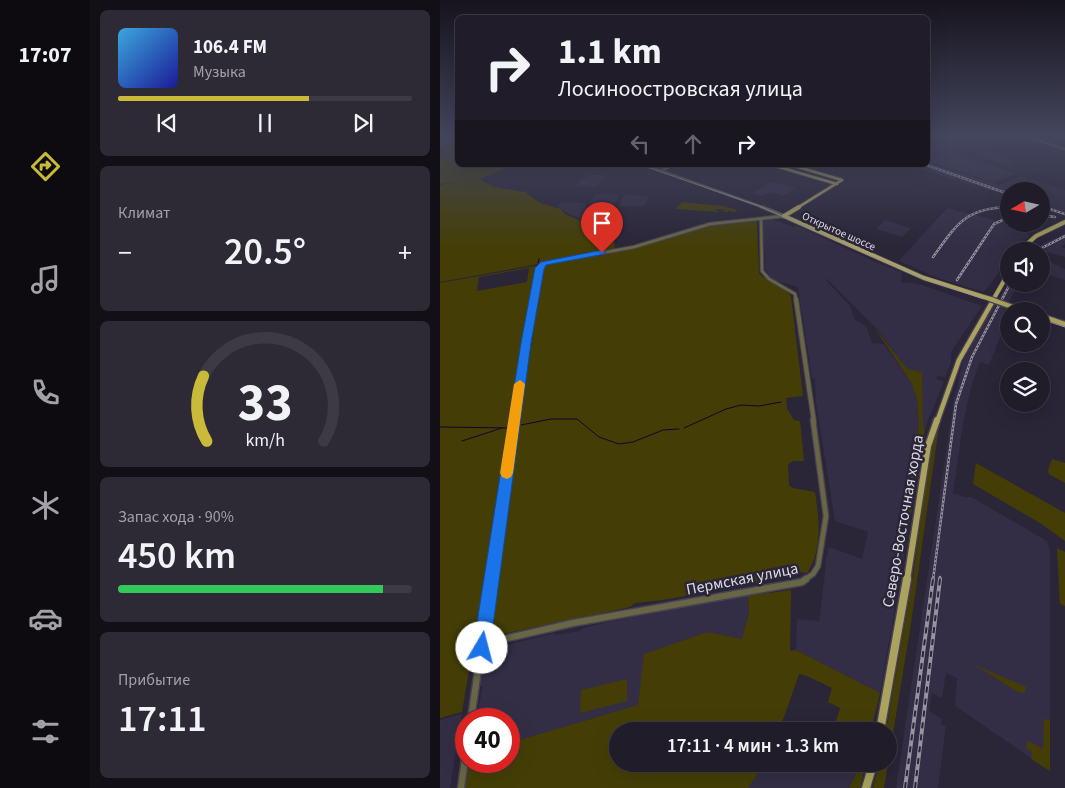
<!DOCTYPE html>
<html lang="ru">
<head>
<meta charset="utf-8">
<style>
  body { margin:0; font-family:"Source Sans 3",sans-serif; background:#2d2935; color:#f1f3f6; height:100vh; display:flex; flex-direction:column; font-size:19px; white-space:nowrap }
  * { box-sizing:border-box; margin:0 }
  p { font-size:16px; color:#a2a1a8 }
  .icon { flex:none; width:28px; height:28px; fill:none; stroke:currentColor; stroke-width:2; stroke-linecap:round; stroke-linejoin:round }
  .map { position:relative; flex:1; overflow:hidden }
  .panel { display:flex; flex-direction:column; gap:10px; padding:10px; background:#120f17; width:350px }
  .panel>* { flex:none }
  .top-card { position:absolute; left:15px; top:15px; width:475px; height:152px; border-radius:8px; box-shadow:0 5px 20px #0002,0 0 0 1px #3d3a46; background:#201c29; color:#f1f3f6; overflow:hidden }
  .needle { width:32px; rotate:261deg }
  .fabs { position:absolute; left:560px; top:182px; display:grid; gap:10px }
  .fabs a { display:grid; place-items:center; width:50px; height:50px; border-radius:50%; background:#201c29; box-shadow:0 5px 20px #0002,0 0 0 1px #3d3a46; font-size:25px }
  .speed { position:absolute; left:15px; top:708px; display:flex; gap:10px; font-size:25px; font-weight:700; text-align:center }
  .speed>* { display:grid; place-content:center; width:65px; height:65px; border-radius:50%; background:#201c29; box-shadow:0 5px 20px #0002,0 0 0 1px #3d3a46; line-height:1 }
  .speed .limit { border:8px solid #d22; background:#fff; color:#111 }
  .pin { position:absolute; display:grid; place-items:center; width:42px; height:42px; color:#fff; margin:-51px -21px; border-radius:50% 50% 50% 0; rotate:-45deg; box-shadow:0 0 5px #0007 }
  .pin .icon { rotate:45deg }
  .me { position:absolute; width:55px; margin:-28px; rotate:8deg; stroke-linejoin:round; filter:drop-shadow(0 0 4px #0008) }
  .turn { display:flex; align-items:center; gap:18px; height:105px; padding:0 20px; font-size:22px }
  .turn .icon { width:65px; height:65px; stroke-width:2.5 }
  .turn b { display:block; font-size:35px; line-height:42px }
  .lanes { display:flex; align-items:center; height:48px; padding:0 20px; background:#0003; justify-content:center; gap:25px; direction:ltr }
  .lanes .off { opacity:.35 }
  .big { font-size:38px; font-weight:600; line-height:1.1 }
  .panel .tile { flex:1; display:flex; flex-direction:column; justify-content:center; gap:8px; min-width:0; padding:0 18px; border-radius:8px; background:#2d2935 }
  .panel .dial { align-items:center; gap:0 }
  .dial svg { height:130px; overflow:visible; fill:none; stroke:#3d3a46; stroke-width:7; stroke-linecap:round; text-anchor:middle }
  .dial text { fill:#f1f3f6; stroke:none }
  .song { display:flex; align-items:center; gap:15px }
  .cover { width:60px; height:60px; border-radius:8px; background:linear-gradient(135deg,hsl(200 70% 55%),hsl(240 70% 35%)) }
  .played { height:5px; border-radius:2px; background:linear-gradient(90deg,#c9ba3a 65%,#3d3a46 65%) }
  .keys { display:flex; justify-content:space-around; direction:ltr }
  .heat { display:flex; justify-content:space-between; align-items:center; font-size:28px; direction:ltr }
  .charge { height:8px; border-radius:4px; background:linear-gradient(90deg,#34c759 90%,#3d3a46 0) }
  .trip { position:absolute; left:169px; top:722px; width:288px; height:50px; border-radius:25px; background:#201c29; box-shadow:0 5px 20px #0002,0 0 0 1px #3d3a46; font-weight:600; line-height:50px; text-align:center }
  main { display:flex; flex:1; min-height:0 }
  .dock { display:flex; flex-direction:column; width:90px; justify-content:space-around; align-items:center; background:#0d0b10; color:#a2a1a8 }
  .dock .icon { width:35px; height:35px }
  .dock .current { color:#c9ba3a }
  .dock b { font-size:22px; color:#f1f3f6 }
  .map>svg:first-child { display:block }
  .built { fill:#332e45 }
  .green { fill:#443e06; fill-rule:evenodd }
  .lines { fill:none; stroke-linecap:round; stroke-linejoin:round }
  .stream { stroke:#15022f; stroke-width:1 }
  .minor-far4-casing { stroke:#464253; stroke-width:3 }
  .minor-far3-casing { stroke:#464253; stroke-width:4.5 }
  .minor-far2-casing { stroke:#464253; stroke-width:6 }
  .minor-far1-casing { stroke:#464253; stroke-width:7 }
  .minor-casing { stroke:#464253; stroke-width:9 }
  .major-far4-casing { stroke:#464253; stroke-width:4 }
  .major-far3-casing { stroke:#464253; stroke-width:5.5 }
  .major-far2-casing { stroke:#464253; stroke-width:7 }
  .major-far1-casing { stroke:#464253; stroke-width:9 }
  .major-casing { stroke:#464253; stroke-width:11 }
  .minor-far4 { stroke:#696646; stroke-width:2 }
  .minor-far3 { stroke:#696646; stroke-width:2.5 }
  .minor-far2 { stroke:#696646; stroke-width:4 }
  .minor-far1 { stroke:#696646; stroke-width:4.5 }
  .minor { stroke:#696646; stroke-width:6 }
  .major-far4 { stroke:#aaa25e; stroke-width:2.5 }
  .major-far3 { stroke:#aaa25e; stroke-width:4 }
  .major-far2 { stroke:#aaa25e; stroke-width:4.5 }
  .major-far1 { stroke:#aaa25e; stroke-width:6 }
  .major { stroke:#aaa25e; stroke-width:8 }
  .tram { stroke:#9793a1; stroke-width:1 }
  .rail-far1-casing { stroke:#9793a1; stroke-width:2.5 }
  .rail-casing { stroke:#9793a1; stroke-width:4 }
  .rail-far1 { stroke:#2a2537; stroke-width:1; stroke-dasharray:2; stroke-linecap:butt }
  .rail { stroke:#2a2537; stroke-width:2; stroke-dasharray:6; stroke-linecap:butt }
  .major-bridge-far1-casing { stroke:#464253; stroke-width:5.5; stroke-linecap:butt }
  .major-bridge-casing { stroke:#464253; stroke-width:7; stroke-linecap:butt }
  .major-bridge-far1 { stroke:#aaa25e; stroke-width:4 }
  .major-bridge { stroke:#aaa25e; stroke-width:4.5 }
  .route { fill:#1a73e8; stroke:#114b97 }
  .slow { fill:#f59e0b }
  .labels { text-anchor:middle; stroke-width:5; stroke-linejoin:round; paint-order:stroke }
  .far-street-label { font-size:11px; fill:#dcd9e5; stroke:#2a2537 }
  .near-street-label { font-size:16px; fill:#dcd9e5; stroke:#2a2537 }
</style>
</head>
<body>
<main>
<nav class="dock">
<b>17:07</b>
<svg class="icon current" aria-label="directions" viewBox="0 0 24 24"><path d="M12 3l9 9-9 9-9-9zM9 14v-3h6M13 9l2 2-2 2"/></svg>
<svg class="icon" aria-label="music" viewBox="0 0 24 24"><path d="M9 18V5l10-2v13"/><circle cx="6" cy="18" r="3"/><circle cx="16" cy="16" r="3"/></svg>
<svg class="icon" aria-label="phone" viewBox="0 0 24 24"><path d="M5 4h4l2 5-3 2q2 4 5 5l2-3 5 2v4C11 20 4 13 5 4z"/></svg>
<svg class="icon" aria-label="climate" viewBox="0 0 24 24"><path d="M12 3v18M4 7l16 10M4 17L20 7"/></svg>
<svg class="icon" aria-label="car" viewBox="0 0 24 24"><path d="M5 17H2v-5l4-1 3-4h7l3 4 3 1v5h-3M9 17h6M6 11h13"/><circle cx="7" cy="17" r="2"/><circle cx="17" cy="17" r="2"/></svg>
<svg class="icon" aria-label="filters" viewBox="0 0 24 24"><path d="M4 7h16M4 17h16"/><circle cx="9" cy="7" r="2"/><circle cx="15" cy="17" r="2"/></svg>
</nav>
<section class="panel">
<div class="tile">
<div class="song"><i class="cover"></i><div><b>106.4 FM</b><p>Музыка</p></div></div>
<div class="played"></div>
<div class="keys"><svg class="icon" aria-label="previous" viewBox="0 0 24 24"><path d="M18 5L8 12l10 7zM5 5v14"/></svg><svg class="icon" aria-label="pause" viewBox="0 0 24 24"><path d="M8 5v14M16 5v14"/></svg><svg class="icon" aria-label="next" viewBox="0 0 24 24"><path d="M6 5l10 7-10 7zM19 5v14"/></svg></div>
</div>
<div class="tile"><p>Климат</p>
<div class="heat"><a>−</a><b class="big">20.5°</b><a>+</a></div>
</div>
<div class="tile dial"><svg viewBox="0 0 100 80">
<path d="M14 69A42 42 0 1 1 86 69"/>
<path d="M14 69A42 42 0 0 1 12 29" stroke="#c9ba3a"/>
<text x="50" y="56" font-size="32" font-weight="700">33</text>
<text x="50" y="72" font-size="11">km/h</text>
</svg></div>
<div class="tile"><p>Запас хода · 90%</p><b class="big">450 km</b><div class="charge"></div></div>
<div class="tile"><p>Прибытие</p><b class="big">17:11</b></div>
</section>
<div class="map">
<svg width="625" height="788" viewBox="0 0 625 788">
  <rect width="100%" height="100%" fill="#2a2537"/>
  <g class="built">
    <polygon points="502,137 513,137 523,140 515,137 538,137 547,140 552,145 546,147 574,162 570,164 571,166 538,157 547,153 528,146 518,150 522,152 517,154 576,174 554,182 488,161 488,141"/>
    <polygon points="488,163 559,185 581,176 625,190 625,212 601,204 601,191 569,191 569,196 468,165 488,165"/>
    <polygon points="151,174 166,176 155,187 136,186 141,180"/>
    <polygon points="330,183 337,183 356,188 343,196 331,192 322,196 312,193"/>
    <polygon points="156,194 179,195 174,205 149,205 149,202"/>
    <polygon points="184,195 198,195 209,197 205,205 202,206 179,206"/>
    <polygon points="121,202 145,203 149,212 162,213 155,225 127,213 117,206"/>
    <polygon points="507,208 575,225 590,235 574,251 569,251 569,256 560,266 558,274 544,292 498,278 459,261"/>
    <polygon points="332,219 353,227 358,226 433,261 462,272 461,282 479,284 542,306 511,352 511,362 505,377 497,376 496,379 504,381 485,428 483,427 481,372 467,370 438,330 387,279 385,279 410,306 415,320 426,326 432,343 444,344 449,351 471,382 477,398 479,427 470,481 475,483 474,487 465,484 457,530 462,532 460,543 466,545 440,693 356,650 357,619 379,621 386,565 385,563 389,547 422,559 428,532 395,521 376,402 375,378 372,378 358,287 336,281 330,277 325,269 323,224 325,220"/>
    <polygon points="445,220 471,228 462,237 436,229"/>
    <polygon points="625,234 625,244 621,247 625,248 625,257 606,252 601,256 601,251 592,251 604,243"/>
    <polygon points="610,262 625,269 625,280 601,272 604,267"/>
    <polygon points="569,283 579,284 563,312 569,314 549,365 540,362 532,383 523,424 513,493 524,497 531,497 607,541 610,553 610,771 515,706 517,678 506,673 502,698 492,693 489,711 502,719 501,724 506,726 498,788 456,788 515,392 516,392 522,365 534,338"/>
    <polygon points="308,596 309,612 302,639 267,632 205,654 198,705 69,743 69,719 36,719 43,686 40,686 46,650 115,633 115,635 140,631 143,628 169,622 267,602"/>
    <polygon points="22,714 10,788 0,788 0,720"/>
    <polygon points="324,764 404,764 416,774 409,788 308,788"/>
  </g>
  <g class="green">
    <path d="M 0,137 L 17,137 L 18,165 L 68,165 C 50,180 23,181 0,184 Z"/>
    <polygon points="44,178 40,180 55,187 85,192 100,203 121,209 125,214 163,231 174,241 175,250 0,282 0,185"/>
    <polygon points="242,202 283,206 298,210 293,212 289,210 288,212 280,211 288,210 275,209 279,212 236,209"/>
    <path d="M 317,221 L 319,273 C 327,283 346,286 351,297 L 363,396 L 346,398 L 347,409 L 354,420 L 360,421 L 364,461 L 353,461 L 348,464 L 349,485 L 353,488 L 375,492 C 379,517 383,550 367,573 L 348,571 L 321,582 L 223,600 L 195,603 L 190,607 L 48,637 L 103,267 L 110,263 L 194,247 L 270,225 Z"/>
    <path d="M 95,266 L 97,266 L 22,712 L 0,718 L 0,283 ZM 89,268 L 87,282 L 37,291 L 39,277 Z"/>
    <polygon points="432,324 467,369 482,372 483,427 485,428 466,545 460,543 461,532 457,531 465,484 474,487 475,484 470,482 479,427 477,398 471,382"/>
    <polygon points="499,426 470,630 444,788 433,788 439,764 448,764 448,731 446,731 472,584 490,454"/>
    <polygon points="612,459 625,463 625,483 609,474 608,470"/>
    <polygon points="536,463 625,513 625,541 600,523 533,484"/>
    <polygon points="617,548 625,552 625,606 620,604"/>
    <polygon points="351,590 350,651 356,650 440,693 431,731 393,731 400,708 388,702 392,688 367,676 359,674 339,731 178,731 178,764 324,764 308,788 23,788 26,761 69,761 69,743 198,705 204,654 267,632 302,639 309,612 308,596"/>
    <polygon points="528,662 586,687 585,692 583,693 576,691 545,671"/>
    <polygon points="187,679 187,701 140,713 141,690"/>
    <polygon points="604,719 610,720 610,771 591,759 592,752 586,748 588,741 603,749"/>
    <polygon points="404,764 426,764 420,788 409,788 416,774"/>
  </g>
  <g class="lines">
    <g class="stream">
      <polyline points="0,144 4,137"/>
      <polyline points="0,151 4,151"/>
      <polyline points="1,156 3,153"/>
      <polyline points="98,263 99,259"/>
      <polyline points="97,266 97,268"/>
      <polyline points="81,425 111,419 137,419 159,437 179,444 193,442 223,430 239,429"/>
      <polyline points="0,427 71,428"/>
      <polyline points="244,428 286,409 301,405 319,406 341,402"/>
      <polyline points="22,441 62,428"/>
    </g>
    <g class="minor-far4-casing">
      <g id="minor-far4">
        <polyline points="587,137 625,149"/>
        <polyline points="488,140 496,137"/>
        <polyline points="205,165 325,208"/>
        <polyline points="220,171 234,165"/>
      </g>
    </g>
    <g class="minor-far3-casing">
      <g id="minor-far3">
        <polyline points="322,207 342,215"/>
        <polyline points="321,219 322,271 329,279 355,294 356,300"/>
        <polyline points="94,300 100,266 106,263 194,247 270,224 344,216"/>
      </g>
    </g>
    <g class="minor-far2-casing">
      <g id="minor-far2">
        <polyline points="356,299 374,422"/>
        <polyline points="75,422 94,299"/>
      </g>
    </g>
    <g class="minor-far1-casing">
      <g id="minor-far1">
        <polyline points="51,580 75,420"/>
        <polyline points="364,580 373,574 378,566 386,516 373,420"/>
      </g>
    </g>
    <g class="minor-casing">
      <g id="minor">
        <polyline points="42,644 133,623 362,582 366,579"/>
        <polyline points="31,719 51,579"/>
        <polyline points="21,788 26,752"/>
      </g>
    </g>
    <g class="major-far4-casing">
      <g id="major-far4">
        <polyline points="332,165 397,184"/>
        <polyline points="351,165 402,180"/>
        <polyline points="357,208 402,180"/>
      </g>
    </g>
    <g class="major-far3-casing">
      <g id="major-far3">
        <polyline points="344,216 484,278 544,297"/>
        <polyline points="344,216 359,207"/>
        <polyline points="579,251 596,236 625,222"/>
        <polyline points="553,300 569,272"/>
      </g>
    </g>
    <g class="major-far2-casing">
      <g id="major-far2">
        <polyline points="601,316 625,324"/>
        <polyline points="497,422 519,360 554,299"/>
      </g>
    </g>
    <g class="major-far1-casing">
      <polyline id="major-far1" points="467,580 488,446 497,420"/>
    </g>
    <g class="major-casing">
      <g id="major">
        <polyline points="440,731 467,579"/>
        <polyline points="426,788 433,764"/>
      </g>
    </g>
    <use href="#minor-far4" class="minor-far4"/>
    <use href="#minor-far3" class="minor-far3"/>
    <use href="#minor-far2" class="minor-far2"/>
    <use href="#minor-far1" class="minor-far1"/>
    <use href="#minor" class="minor"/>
    <use href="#major-far4" class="major-far4"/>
    <use href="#major-far3" class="major-far3"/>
    <use href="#major-far2" class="major-far2"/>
    <use href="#major-far1" class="major-far1"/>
    <use href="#major" class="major"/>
    <g class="tram">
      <polyline points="201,165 319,206 487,280 580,311"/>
      <polyline points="601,319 625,327"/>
    </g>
    <g class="rail-far1-casing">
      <g id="rail-far1">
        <polyline points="486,165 569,194"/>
        <polyline points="601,206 625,214"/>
        <polyline points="601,215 615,217"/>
        <polyline points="596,251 625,236"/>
        <path d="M 493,257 C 517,224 525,208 569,207"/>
        <polyline points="517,280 554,224 569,217"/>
        <polyline points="493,580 516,404 532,357 570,284"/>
        <polyline points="500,580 500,577"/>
      </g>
    </g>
    <g class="rail-casing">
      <g id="rail">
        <polyline points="465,788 493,579"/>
        <polyline points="475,788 500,579"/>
      </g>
    </g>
    <use href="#rail-far1" class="rail-far1"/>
    <use href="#rail" class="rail"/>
    <g class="major-bridge-far1-casing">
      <polyline id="major-bridge-far1" points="544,297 554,300"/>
    </g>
    <g class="major-bridge-casing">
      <polyline id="major-bridge" points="550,299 581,310"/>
    </g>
    <use href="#major-bridge-far1" class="major-bridge-far1"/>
    <use href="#major-bridge" class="major-bridge"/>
  </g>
  <linearGradient id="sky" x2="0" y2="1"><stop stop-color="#17141e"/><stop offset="0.55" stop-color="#44465e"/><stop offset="1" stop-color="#44465e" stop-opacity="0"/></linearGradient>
  <rect width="625" height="247" fill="url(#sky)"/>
  <polygon class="route" points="162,250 165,251 165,254 106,265 104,269 91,343 50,648 48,654 42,657 35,654 33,648 81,343 95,268 101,262"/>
  <polygon class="slow" points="80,380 85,384 73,473 71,477 67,479 62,477 60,473 74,384"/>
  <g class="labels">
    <g class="far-street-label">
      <text transform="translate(399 231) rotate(24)" y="4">Открытое шоссе</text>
    </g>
    <g class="near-street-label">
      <text transform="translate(462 521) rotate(-80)" y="6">Северо-Восточная хорда</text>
      <text transform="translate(302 578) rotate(-11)" y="6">Пермская улица</text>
    </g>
  </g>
</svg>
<div class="fabs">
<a><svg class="needle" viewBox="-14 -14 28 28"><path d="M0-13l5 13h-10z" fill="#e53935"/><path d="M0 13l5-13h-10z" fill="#a2a1a8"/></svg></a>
<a><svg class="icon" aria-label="sound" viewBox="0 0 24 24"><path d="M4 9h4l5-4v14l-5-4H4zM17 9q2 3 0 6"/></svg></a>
<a><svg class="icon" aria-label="search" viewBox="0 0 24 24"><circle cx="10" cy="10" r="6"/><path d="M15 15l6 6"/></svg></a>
<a><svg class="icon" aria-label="layers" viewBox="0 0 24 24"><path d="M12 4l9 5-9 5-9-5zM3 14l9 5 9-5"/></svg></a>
</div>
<div class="speed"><div class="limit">40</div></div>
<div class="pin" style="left:162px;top:253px;background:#d93025"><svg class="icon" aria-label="arrive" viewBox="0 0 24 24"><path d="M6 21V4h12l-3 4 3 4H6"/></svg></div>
<svg class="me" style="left:42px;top:648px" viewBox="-20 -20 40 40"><circle r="19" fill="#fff"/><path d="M0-13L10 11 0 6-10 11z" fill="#1a73e8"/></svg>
<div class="trip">17:11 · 4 мин · 1.3 km</div>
<div class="top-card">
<div class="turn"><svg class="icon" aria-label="right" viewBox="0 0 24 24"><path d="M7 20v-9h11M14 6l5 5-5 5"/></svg><div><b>1.1 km</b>Лосиноостровская улица</div></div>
<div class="lanes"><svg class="icon off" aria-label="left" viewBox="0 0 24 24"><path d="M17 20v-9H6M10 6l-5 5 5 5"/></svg><svg class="icon off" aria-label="ahead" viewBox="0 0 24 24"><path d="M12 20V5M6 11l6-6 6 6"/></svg><svg class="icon" aria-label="right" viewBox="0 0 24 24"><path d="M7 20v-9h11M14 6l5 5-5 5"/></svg></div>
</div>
</div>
</main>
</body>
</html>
